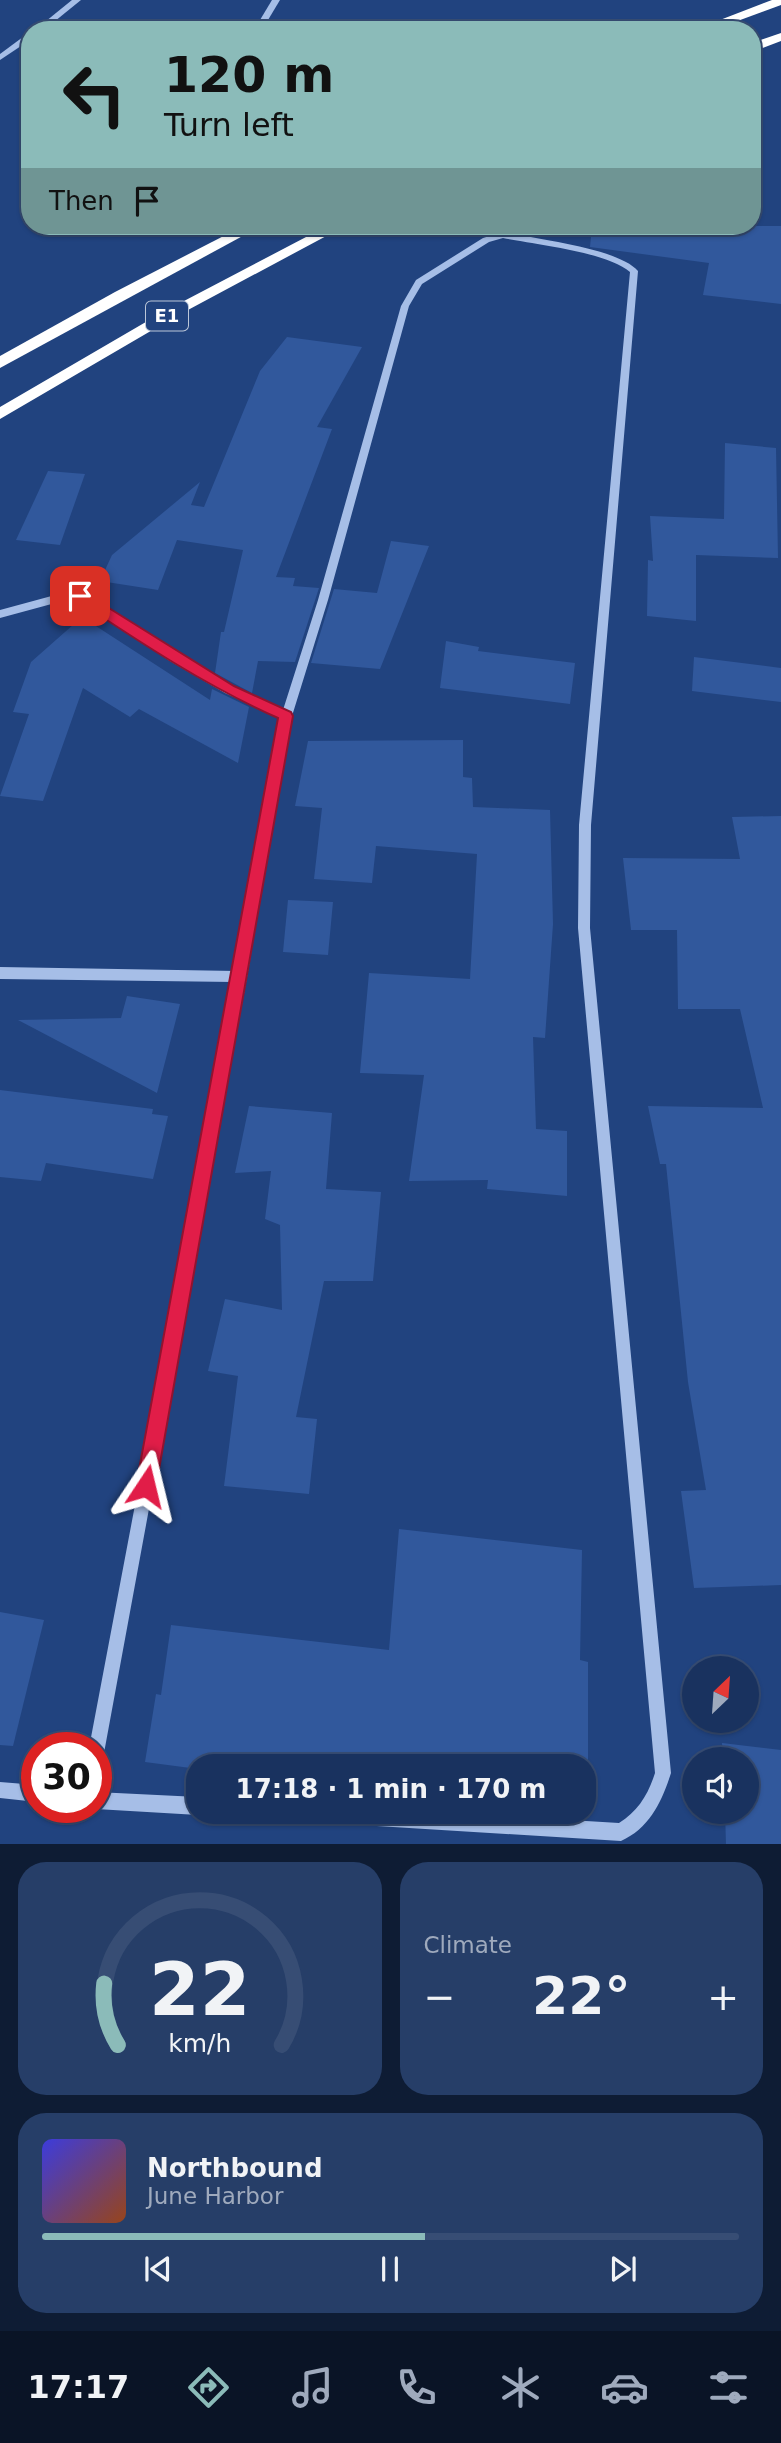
<!DOCTYPE html>
<html lang="en">
<head>
<meta charset="utf-8">
<style>
  body { margin:0; font-family:"DejaVu Sans",sans-serif; background:#263e68; color:#f1f3f6; height:100vh; display:flex; flex-direction:column; font-size:26px; white-space:nowrap }
  * { box-sizing:border-box; margin:0 }
  p { font-size:23px; color:#9faabd }
  .icon { flex:none; width:38px; height:38px; fill:none; stroke:currentColor; stroke-width:2; stroke-linecap:round; stroke-linejoin:round }
  .map { position:relative; height:1844px; overflow:hidden }
  .sheet { display:flex; flex-direction:column; gap:18px; padding:18px; background:#0e1c34; flex:1 }
  .sheet>* { flex:none }
  .banner { position:absolute; left:21px; top:21px; width:740px; height:214px; border-radius:28px; box-shadow:0 2px 5px #0004,0 0 0 2px #374d74; background:#8bbbb9; color:#111; overflow:hidden }
  .needle { width:46px; rotate:25deg }
  .controls { position:absolute; left:682px; top:1656px; display:grid; gap:14px }
  .controls a { display:grid; place-items:center; width:77px; height:77px; border-radius:50%; background:#19325f; box-shadow:0 2px 5px #0004,0 0 0 2px #374d74; font-size:35px }
  .speed { position:absolute; left:21px; top:1732px; display:flex; gap:14px; font-size:35px; font-weight:700; text-align:center }
  .speed>* { display:grid; place-content:center; width:91px; height:91px; border-radius:50%; background:#19325f; box-shadow:0 2px 5px #0004,0 0 0 2px #374d74; line-height:1 }
  .speed .limit { border:10px solid #d22; background:#fff; color:#111 }
  .pin { position:absolute; display:grid; place-items:center; width:60px; height:60px; color:#fff; margin:-30px; border-radius:14px; box-shadow:0 4px 10px #0006 }
  .me { position:absolute; width:77px; margin:-38px; rotate:10deg; stroke-linejoin:round; filter:drop-shadow(0 0 5px #0008) }
  .turn { display:flex; align-items:center; gap:24px; height:147px; padding:0 28px; font-size:32px }
  .turn .icon { width:91px; height:91px; stroke-width:2.5 }
  .turn b { display:block; font-size:49px; line-height:60px }
  .then { display:flex; align-items:center; height:66px; padding:0 28px; background:#0003; gap:14px; font-size:26px }
  .big { font-size:52px; font-weight:700; line-height:1.1 }
  .sheet .card { flex:1; display:flex; flex-direction:column; justify-content:center; gap:10px; min-width:0; padding:0 24px; border-radius:28px; background:#263e68 }
  .sheet .dial { align-items:center; gap:0 }
  .dial svg { height:182px; overflow:visible; fill:none; stroke:#374d74; stroke-width:7; stroke-linecap:round; text-anchor:middle }
  .dial text { fill:#f1f3f6; stroke:none }
  .song { display:flex; align-items:center; gap:21px }
  .cover { width:84px; height:84px; border-radius:10px; background:linear-gradient(135deg,hsl(240 70% 55%),hsl(20 70% 35%)) }
  .played { height:7px; border-radius:4px; background:linear-gradient(90deg,#8bbbb9 55%,#374d74 55%) }
  .keys { display:flex; justify-content:space-around; direction:ltr }
  .heat { display:flex; justify-content:space-between; align-items:center; font-size:38px; direction:ltr }
  .sheet .tiles { flex:1; display:grid; gap:18px; grid-template-columns:1fr 1fr }
  .card:last-child { grid-column:span 2 }
  .trip { position:absolute; left:186px; top:1754px; width:410px; height:70px; border-radius:28px; background:#19325f; box-shadow:0 2px 5px #0004,0 0 0 2px #374d74; font-weight:700; line-height:70px; text-align:center }
  .dock { display:flex; height:112px; justify-content:space-around; align-items:center; background:#0a1426; color:#9faabd }
  .dock .icon { width:49px; height:49px }
  .dock .active { color:#8bbbb9 }
  .dock b { font-size:32px; color:#f1f3f6 }
  .map>svg:first-child { display:block }
  .building { fill:#31589c }
  .lines { fill:none; stroke-linecap:round; stroke-linejoin:round }
  .minor { fill:#a6bee7; fill-rule:evenodd }
  .highway { fill:#fff; fill-rule:evenodd }
  .route { fill:#e11d48; stroke:#92132f; stroke-width:2 }
  .labels { text-anchor:middle; stroke-width:7; stroke-linejoin:round; paint-order:stroke }
  .shield { fill:#21437f; stroke:#bcc7d9; stroke-width:2 }
  .shield-label { font-size:18px; font-weight:bold; fill:#fff }
</style>
</head>
<body>
<div class="map">
<svg width="781" height="1845" viewBox="0 0 781 1845">
  <rect width="100%" height="100%" fill="#21437f"/>
  <g class="building">
    <polygon points="592,226 781,226 781,304 703,295 709,263 590,247"/>
    <polygon points="287,337 362,347 317,427 332,429 276,577 295,578 293,586 319,588 295,662 258,661 252,693 215,673 221,632 224,632 243,550 177,540 158,590 100,581 112,555 200,482 191,505 204,507 260,371"/>
    <polygon points="725,443 776,448 778,558 696,555 696,621 647,616 648,560 653,561 650,516 724,519"/>
    <polygon points="48,471 85,474 60,545 16,540"/>
    <polygon points="391,541 429,546 380,669 311,663 334,589 377,593"/>
    <polygon points="82,617 210,700 212,689 249,707 238,763 139,709 130,717 83,688 43,801 0,796 29,714 13,712 31,662"/>
    <polygon points="446,641 479,647 478,651 575,663 570,704 440,688"/>
    <polygon points="694,657 781,668 781,702 692,691"/>
    <polygon points="463,740 463,777 472,778 473,807 550,810 553,924 545,1038 533,1037 536,1129 567,1131 567,1196 487,1189 488,1180 409,1181 424,1075 360,1073 369,973 470,979 477,854 376,846 372,883 314,879 322,808 295,806 308,741"/>
    <polygon points="781,816 781,1585 694,1588 681,1491 706,1490 688,1382 666,1164 660,1164 648,1106 763,1108 740,1009 678,1009 677,930 631,930 623,858 740,859 732,817"/>
    <polygon points="288,900 333,902 328,955 283,952"/>
    <polygon points="127,996 180,1004 157,1093 18,1020 121,1018"/>
    <polygon points="0,1090 153,1109 152,1114 168,1116 153,1179 46,1163 41,1181 0,1177"/>
    <polygon points="249,1106 332,1113 326,1189 381,1192 373,1281 324,1281 296,1417 317,1419 309,1494 224,1486 238,1376 208,1371 225,1299 282,1310 280,1225 265,1219 271,1171 235,1173"/>
    <polygon points="399,1529 582,1550 580,1660 588,1662 588,1766 198,1766 198,1769 145,1762 156,1694 161,1695 171,1625 389,1650"/>
    <polygon points="0,1612 44,1620 13,1746 0,1745"/>
    <polygon points="722,1743 781,1750 781,1845 726,1845 725,1811 747,1811 747,1759 723,1759"/>
  </g>
  <g class="lines">
    <g class="minor">
      <polygon points="72,0 81,0 44,30 35,30"/>
      <polygon points="272,0 280,0 262,30 254,30"/>
      <polygon points="27,34 30,34 30,40 0,60 0,54"/>
      <path d="M 503,232 C 535,239 618,248 638,271 L 591,825 L 590,928 L 671,1773 C 662,1801 650,1828 621,1841 L 280,1820 L 274,1817 L 272,1811 L 423,1811 L 619,1823 C 638,1811 648,1795 655,1773 L 578,928 L 579,825 L 630,272 C 607,252 534,244 503,238 L 489,242 L 422,284 L 409,306 L 328,600 L 292,716 L 247,977 L 104,1753 L 102,1759 L 96,1761 L 96,1748 L 89,1748 L 234,982 L 0,979 L 0,967 L 236,971 L 280,718 L 225,693 L 170,661 L 78,600 L 70,599 L 0,618 L 0,610 L 70,591 L 84,593 L 178,655 L 233,687 L 283,710 L 318,600 L 401,306 L 416,280 L 483,238 Z"/>
      <polygon points="0,1782 37,1785 37,1802 0,1798"/>
      <polygon points="96,1792 198,1797 198,1811 204,1811 198,1815 96,1809 94,1808 96,1808"/>
    </g>
    <g class="highway">
      <polygon points="772,0 781,0 781,5 713,30 694,30"/>
      <polygon points="781,33 781,41 752,52 752,43"/>
      <polygon points="243,226 261,226 0,368 0,356 115,292"/>
      <polygon points="327,226 345,226 173,318 0,419 0,407 163,312"/>
    </g>
  </g>
  <path class="route" d="M 80,590 L 234,686 L 291,712 L 293,716 L 156,1486 L 153,1493 L 146,1496 L 139,1493 L 136,1486 L 278,718 C 206,686 141,643 75,599 L 75,592 Z"/>
  <g class="labels">
    <rect class="shield" x="146" y="301.5" width="42" height="29" rx="5"/>
    <g class="shield-label">
      <text x="167" y="322">E1</text>
    </g>
  </g>
</svg>
<div class="controls">
<a><svg class="needle" viewBox="-14 -14 28 28"><path d="M0-13l5 13h-10z" fill="#e53935"/><path d="M0 13l5-13h-10z" fill="#9faabd"/></svg></a>
<a><svg class="icon" aria-label="sound" viewBox="0 0 24 24"><path d="M4 9h4l5-4v14l-5-4H4zM17 9q2 3 0 6"/></svg></a>
</div>
<div class="speed"><div class="limit">30</div></div>
<div class="pin" style="left:80px;top:596px;background:#d93025"><svg class="icon" aria-label="arrive" viewBox="0 0 24 24"><path d="M6 21V4h12l-3 4 3 4H6"/></svg></div>
<svg class="me" style="left:146px;top:1486px" viewBox="-20 -20 40 40"><path d="M0-17L14 15 0 8-14 15z" fill="#e11d48" stroke="#fff" stroke-width="4"/></svg>
<div class="trip">17:18 · 1 min · 170 m</div>
<div class="banner">
<div class="turn"><svg class="icon" aria-label="left" viewBox="0 0 24 24"><path d="M17 20v-9H6M10 6l-5 5 5 5"/></svg><div><b>120 m</b>Turn left</div></div>
<div class="then">Then<svg class="icon" aria-label="arrive" viewBox="0 0 24 24"><path d="M6 21V4h12l-3 4 3 4H6"/></svg></div>
</div>
</div>
<section class="sheet">
<div class="tiles">
<div class="card dial"><svg viewBox="0 0 100 80">
<path d="M14 69A42 42 0 1 1 86 69"/>
<path d="M14 69A42 42 0 0 1 8 42" stroke="#8bbbb9"/>
<text x="50" y="56" font-size="32" font-weight="700">22</text>
<text x="50" y="72" font-size="11">km/h</text>
</svg></div>
<div class="card"><p>Climate</p>
<div class="heat"><a>−</a><b class="big">22°</b><a>+</a></div>
</div>
<div class="card">
<div class="song"><i class="cover"></i><div><b>Northbound</b><p>June Harbor</p></div></div>
<div class="played"></div>
<div class="keys"><svg class="icon" aria-label="previous" viewBox="0 0 24 24"><path d="M18 5L8 12l10 7zM5 5v14"/></svg><svg class="icon" aria-label="pause" viewBox="0 0 24 24"><path d="M8 5v14M16 5v14"/></svg><svg class="icon" aria-label="next" viewBox="0 0 24 24"><path d="M6 5l10 7-10 7zM19 5v14"/></svg></div>
</div>
</div>
</section>
<nav class="dock">
<b>17:17</b>
<svg class="icon active" aria-label="directions" viewBox="0 0 24 24"><path d="M12 3l9 9-9 9-9-9zM9 14v-3h6M13 9l2 2-2 2"/></svg>
<svg class="icon" aria-label="music" viewBox="0 0 24 24"><path d="M9 18V5l10-2v13"/><circle cx="6" cy="18" r="3"/><circle cx="16" cy="16" r="3"/></svg>
<svg class="icon" aria-label="phone" viewBox="0 0 24 24"><path d="M5 4h4l2 5-3 2q2 4 5 5l2-3 5 2v4C11 20 4 13 5 4z"/></svg>
<svg class="icon" aria-label="climate" viewBox="0 0 24 24"><path d="M12 3v18M4 7l16 10M4 17L20 7"/></svg>
<svg class="icon" aria-label="car" viewBox="0 0 24 24"><path d="M5 17H2v-5l4-1 3-4h7l3 4 3 1v5h-3M9 17h6M6 11h13"/><circle cx="7" cy="17" r="2"/><circle cx="17" cy="17" r="2"/></svg>
<svg class="icon" aria-label="filters" viewBox="0 0 24 24"><path d="M4 7h16M4 17h16"/><circle cx="9" cy="7" r="2"/><circle cx="15" cy="17" r="2"/></svg>
</nav>
</body>
</html>
